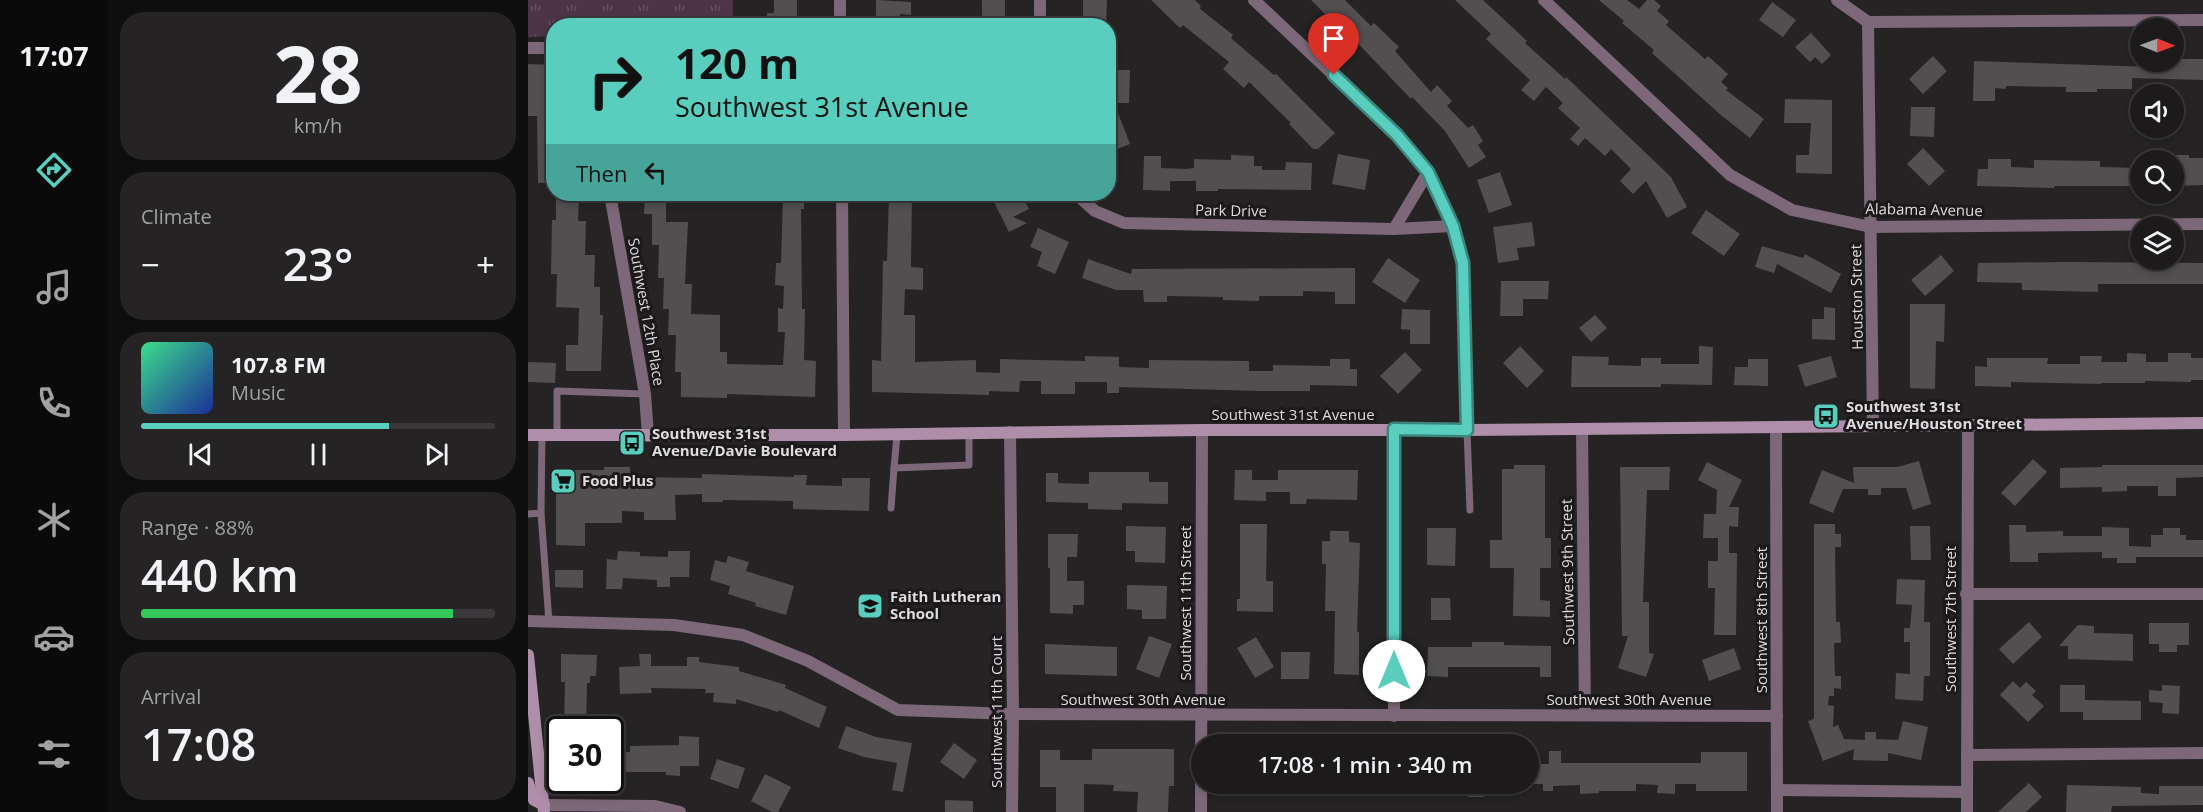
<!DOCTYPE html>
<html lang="en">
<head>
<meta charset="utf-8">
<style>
  body { margin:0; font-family:"Open Sans",sans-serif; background:#252324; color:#f1f3f6; height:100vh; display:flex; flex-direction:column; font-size:22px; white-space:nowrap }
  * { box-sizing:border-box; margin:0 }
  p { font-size:20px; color:#a0a1a3 }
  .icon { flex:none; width:33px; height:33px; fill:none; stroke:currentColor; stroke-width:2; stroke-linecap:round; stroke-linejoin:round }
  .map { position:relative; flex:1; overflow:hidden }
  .side { display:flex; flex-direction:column; gap:12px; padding:12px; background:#0f0e0f; width:420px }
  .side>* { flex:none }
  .banner { position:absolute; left:18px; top:18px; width:570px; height:183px; border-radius:24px; box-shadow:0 3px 9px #0003,0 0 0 2px #3a383a; background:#59cebe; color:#111; overflow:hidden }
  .needle { width:39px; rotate:91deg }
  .tools { position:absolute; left:1602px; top:18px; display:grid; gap:12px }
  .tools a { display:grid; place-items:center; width:54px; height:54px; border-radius:50%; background:#1c1a1b; box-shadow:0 3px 9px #0003,0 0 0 2px #3a383a; font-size:30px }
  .speed { position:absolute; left:18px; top:716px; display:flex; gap:12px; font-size:30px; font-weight:700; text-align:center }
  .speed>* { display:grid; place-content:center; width:78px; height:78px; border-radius:50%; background:#1c1a1b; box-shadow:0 3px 9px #0003,0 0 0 2px #3a383a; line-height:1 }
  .speed .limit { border:3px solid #111; border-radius:9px; background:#fff; color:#111 }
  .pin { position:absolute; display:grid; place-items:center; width:51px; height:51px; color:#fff; margin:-62px -26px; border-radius:50% 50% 50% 0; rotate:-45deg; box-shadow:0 0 6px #0007 }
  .pin .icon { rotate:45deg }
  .me { position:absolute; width:66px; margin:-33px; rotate:0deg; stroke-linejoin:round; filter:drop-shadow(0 0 4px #0008) }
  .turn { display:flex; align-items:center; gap:21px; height:126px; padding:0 30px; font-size:27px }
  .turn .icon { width:78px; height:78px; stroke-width:2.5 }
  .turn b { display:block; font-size:42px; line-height:51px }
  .then { display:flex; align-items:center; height:57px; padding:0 30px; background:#0003; gap:12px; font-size:22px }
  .big { font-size:45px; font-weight:600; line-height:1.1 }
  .side .card { flex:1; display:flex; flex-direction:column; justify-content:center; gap:9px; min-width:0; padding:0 21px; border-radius:24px; background:#252324 }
  .side .dial { align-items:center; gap:0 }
  .dial b { font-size:78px; line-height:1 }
  .song { display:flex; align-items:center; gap:18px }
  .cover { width:72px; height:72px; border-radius:9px; background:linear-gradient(135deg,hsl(150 70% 55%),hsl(230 70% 35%)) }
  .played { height:6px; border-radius:3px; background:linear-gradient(90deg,#59cebe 70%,#3a383a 70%) }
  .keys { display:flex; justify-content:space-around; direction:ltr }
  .heat { display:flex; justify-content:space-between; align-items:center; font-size:33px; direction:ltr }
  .charge { height:9px; border-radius:4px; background:linear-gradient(90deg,#34c759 88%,#3a383a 0) }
  .trip { position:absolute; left:663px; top:734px; width:348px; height:60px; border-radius:30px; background:#1c1a1b; box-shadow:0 3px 9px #0003,0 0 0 2px #3a383a; font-weight:600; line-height:60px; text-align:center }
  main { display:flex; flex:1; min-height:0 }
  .menu { display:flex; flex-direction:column; width:108px; justify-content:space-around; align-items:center; background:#0b0a0b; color:#a0a1a3 }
  .menu .icon { width:42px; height:42px }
  .menu .active { color:#59cebe }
  .menu b { font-size:27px; color:#f1f3f6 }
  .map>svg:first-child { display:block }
  .grass { fill:url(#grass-tufts) }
  .building { fill:#524f51 }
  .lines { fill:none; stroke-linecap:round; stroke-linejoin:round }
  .lane { stroke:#7c6878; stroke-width:7 }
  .street { stroke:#7c6878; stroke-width:12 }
  .secondary { stroke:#ae8ea8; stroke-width:12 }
  .route-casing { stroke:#3a867c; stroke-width:15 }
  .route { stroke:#59cebe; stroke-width:10 }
  .labels { text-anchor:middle; stroke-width:6; stroke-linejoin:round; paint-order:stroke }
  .street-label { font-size:15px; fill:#dedcdd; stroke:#1b191b }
  .poi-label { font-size:15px; font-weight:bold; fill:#dedcdd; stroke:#1b191b; text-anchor:start }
</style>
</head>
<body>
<main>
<nav class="menu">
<b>17:07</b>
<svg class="icon active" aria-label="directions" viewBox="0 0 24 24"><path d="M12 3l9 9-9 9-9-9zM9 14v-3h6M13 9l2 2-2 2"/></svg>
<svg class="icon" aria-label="music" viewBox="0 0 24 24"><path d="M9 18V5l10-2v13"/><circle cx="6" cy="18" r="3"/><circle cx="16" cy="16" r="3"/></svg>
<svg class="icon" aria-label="phone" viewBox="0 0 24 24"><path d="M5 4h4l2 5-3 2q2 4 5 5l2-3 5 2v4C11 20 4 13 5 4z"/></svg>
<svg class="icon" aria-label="climate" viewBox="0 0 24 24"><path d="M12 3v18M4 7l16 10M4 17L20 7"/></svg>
<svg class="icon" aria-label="car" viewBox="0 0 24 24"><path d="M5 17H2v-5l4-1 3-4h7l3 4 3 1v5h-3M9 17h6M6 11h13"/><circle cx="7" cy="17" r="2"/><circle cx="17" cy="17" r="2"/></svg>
<svg class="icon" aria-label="filters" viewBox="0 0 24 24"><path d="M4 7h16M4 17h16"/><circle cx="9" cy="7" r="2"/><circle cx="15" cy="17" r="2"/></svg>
</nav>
<section class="side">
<div class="card dial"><b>28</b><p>km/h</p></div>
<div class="card"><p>Climate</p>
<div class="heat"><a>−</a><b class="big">23°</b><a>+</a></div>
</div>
<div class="card">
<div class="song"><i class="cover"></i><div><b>107.8 FM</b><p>Music</p></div></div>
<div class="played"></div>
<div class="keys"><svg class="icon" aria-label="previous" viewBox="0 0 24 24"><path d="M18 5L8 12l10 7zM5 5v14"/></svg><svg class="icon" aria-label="pause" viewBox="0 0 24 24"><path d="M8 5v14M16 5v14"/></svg><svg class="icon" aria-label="next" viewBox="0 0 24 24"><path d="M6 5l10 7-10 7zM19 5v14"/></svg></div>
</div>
<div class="card"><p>Range · 88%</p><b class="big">440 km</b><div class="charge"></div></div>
<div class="card"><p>Arrival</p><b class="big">17:08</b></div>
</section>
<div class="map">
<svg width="1675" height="812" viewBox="0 0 1675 812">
  <defs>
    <pattern id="grass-tufts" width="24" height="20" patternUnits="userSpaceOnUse" patternTransform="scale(1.5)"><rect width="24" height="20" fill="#4d3448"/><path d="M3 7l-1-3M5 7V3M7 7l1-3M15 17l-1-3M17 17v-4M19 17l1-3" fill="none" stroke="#665162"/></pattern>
  </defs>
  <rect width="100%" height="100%" fill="#252324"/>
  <polygon class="grass" points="0,0 205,0 205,25 26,26 25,36 0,37"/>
  <g class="building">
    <polygon points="246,0 269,0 269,26 239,26 239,13 246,13"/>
    <polygon points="348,0 383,2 383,15 372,14 371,26 348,26"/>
    <polygon points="454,0 477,0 477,25 454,24"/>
    <polygon points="555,0 579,0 578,26 555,26"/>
    <polygon points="623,0 667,0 673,6 671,8 705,35 703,38 746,75 748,74 807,133 790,149 785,149 761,124 763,123 721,82 716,88 695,69 701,62 655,25 652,28"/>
    <polygon points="783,0 817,0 843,26 846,23 871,47 867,51 903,92 909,85 924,101 919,106 940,128 945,125 955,141 950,145 958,157 941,168 917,131 884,97 883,99 821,34 819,36"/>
    <polygon points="927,0 955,0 999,41 997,43 1037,79 1038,77 1143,177 1159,207 1139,218 1118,181 1105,194 1092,181 1103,169 1083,149 1077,156 1057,138 1050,146 1042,139 1052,128 1030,108 1035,103 1018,87 1006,101 993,90 1002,80 958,39 963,34"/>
    <polygon points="1071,0 1099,0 1111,9 1119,0 1126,0 1133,6 1129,11 1141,21 1138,25 1177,59 1180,56 1200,74 1193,82 1200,88 1198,90 1236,119 1222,138 1194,116 1124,53 1126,50 1094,23 1096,21"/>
    <polygon points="1244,2 1268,20 1255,37 1231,20"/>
    <polygon points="1283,33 1303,55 1294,64 1287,57 1282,62 1267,47"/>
    <polygon points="1405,56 1419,71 1395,94 1381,79"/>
    <polygon points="1646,59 1675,59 1675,80 1604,78 1604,89 1569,89 1569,92 1538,92 1538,87 1478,86 1478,89 1467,88 1467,101 1445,101 1446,61 1625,67 1626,62 1646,62"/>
    <polygon points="0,64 26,65 26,183 10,183 9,116 0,116"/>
    <polygon points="588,70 602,70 601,103 586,103 602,144 580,153 580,78 587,78"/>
    <polygon points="1257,99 1304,100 1304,174 1268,173 1268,155 1281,155 1283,123 1256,123"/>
    <polygon points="1383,107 1407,107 1406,137 1382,136"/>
    <polygon points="1395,148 1417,171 1401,186 1379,164"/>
    <polygon points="810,154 842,160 837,190 804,184"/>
    <polygon points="703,155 726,156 726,166 734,166 734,170 757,170 758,162 784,163 783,190 690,189 690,191 668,191 668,181 642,181 642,191 615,190 616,156 633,156 633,168 658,169 666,168 666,159 703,160"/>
    <polygon points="1646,155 1661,155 1661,158 1675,158 1675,185 1646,186"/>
    <polygon points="1460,159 1483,159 1483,167 1506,168 1506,160 1572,161 1572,167 1612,168 1612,186 1527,186 1526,188 1449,186 1450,169 1460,169"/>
    <polygon points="972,172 984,205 961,213 949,180"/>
    <polygon points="28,194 51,194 50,221 58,221 57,255 67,255 66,287 72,287 72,315 75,315 73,371 38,371 38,345 50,345 51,308 28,307 29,274 23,274 24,220 28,220"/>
    <polygon points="117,194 138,194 138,222 160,222 157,284 164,284 163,314 192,315 192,352 199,352 199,364 255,365 257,332 250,332 250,308 255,309 256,286 247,285 248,263 253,263 255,194 276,194 276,209 273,209 274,309 277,309 276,360 288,361 287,397 199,394 199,398 153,397 153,372 147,372 148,335 140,335 141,309 135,309 136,278 130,278 131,245 124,245 124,214 116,214"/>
    <polygon points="361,194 384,194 383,267 395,268 395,290 377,289 376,315 387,315 387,362 448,360 448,372 472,373 472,359 557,361 557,356 591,357 591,367 621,368 621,360 721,361 721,371 745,371 745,365 802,366 802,359 822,359 822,369 829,369 829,386 782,385 782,391 731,391 591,387 591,393 579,393 579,382 547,382 547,394 513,394 513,381 492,381 491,392 461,391 461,395 344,392 344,360 353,361 355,261 359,261"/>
    <polygon points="462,194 493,194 501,209 485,217 499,223 481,232"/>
    <polygon points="1178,210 1212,234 1196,256 1163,233"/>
    <polygon points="1004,222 1007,246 989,248 991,260 970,263 965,227"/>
    <polygon points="510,228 541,242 527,274 509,266 514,252 502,247"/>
    <polygon points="1234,246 1275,258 1277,254 1313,274 1303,293 1249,264 1246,273 1227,267"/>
    <polygon points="1413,255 1426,271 1397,296 1383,280"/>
    <polygon points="860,258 892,280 877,303 844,282"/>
    <polygon points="560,259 603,274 604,269 827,268 827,304 807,304 807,292 775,291 775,296 731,296 731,301 695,300 695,297 639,296 639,302 616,302 615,290 588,290 554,278"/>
    <polygon points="1538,262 1675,263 1675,284 1570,284 1570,292 1494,290 1494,283 1449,282 1450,263"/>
    <polygon points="973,281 1021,281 1020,299 995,299 995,316 972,316"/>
    <polygon points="1382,304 1417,304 1416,342 1408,341 1407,389 1382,388"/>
    <polygon points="1296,307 1307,308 1307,340 1284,339 1284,319 1296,319"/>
    <polygon points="874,309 902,310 902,344 882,344 882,330 873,329"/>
    <polygon points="1067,315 1079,328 1063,342 1051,328"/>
    <polygon points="992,346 1016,371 999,388 975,363"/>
    <polygon points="1171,346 1185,347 1184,385 1133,384 1133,387 1043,387 1044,356 1081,357 1080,365 1113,366 1113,358 1133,358 1133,364 1171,364"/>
    <polygon points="877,352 894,370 870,394 852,376"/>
    <polygon points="1599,353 1618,354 1618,362 1640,362 1640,353 1663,353 1663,358 1675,358 1675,380 1663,380 1663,382 1617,381 1617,383 1573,383 1573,384 1483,382 1483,387 1447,386 1447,366 1459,367 1459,358 1520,358 1519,364 1552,364 1552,356 1574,356 1573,362 1599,362"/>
    <polygon points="1303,356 1309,377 1277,387 1270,365"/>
    <polygon points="1220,359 1240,359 1240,386 1206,385 1207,367 1220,367"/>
    <polygon points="0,362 28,363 27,383 0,382"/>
    <polygon points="1505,459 1519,472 1487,506 1473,493"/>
    <polygon points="1391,461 1403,504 1385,510 1378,488 1353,488 1353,495 1340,495 1340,489 1315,489 1305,513 1281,503 1294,470 1326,483 1325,467 1369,467"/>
    <polygon points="1179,462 1214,480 1201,507 1211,507 1210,527 1201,526 1201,553 1209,553 1208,635 1186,635 1187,588 1180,588 1180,561 1190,561 1190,538 1175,538 1176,514 1188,514 1189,490 1170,480"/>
    <polygon points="986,465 1017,465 1017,538 1023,538 1023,568 1012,568 1012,600 1022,601 1022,617 985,616 986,568 962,568 962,540 974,540 974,469 986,469"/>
    <polygon points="1574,465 1675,465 1675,477 1648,478 1648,496 1630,496 1630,486 1599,486 1599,491 1574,492 1574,487 1532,488 1532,468 1574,467"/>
    <polygon points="76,467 102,467 102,477 174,478 174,474 266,477 266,475 279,475 278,485 314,486 314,478 342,478 341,511 265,509 265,501 195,500 195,502 174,502 174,494 147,495 148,520 116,520 116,512 94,511 94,523 57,523 57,546 28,545 28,470 76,470"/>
    <polygon points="1092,467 1142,467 1141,490 1119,490 1115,602 1121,602 1121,653 1126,654 1118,677 1090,668 1100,636 1094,636"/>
    <polygon points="707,470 724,470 724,480 750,480 750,470 830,470 829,500 779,499 778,504 762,504 762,492 738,492 738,501 706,500"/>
    <polygon points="561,472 621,472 621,482 640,482 640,504 594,503 594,510 560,509 560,503 518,502 518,473 530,473 530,483 561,484"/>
    <polygon points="712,524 739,524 738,581 745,581 745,612 709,611 709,599 712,599"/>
    <polygon points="1286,524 1307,524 1307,534 1313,534 1313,547 1307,547 1308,622 1312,622 1313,643 1306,643 1307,676 1313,676 1313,689 1306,688 1306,696 1301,696 1300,705 1306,706 1305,727 1310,725 1316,739 1337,740 1337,732 1348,732 1348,739 1370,740 1375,721 1400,727 1393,760 1360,753 1360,761 1325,760 1326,749 1295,761 1280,721 1286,719"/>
    <polygon points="1481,525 1498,525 1498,532 1535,531 1535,536 1574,536 1574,527 1601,528 1601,546 1623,547 1623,535 1635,535 1635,528 1652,528 1652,535 1658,535 1658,540 1675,540 1675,557 1608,557 1608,563 1589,563 1589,558 1574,558 1574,552 1510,553 1510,562 1482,562"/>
    <polygon points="598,526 638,527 637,563 607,562 607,551 598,551"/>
    <polygon points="1382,526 1402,526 1403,560 1383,560"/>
    <polygon points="899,528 928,528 927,566 899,565"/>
    <polygon points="802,531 821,531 821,542 832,543 829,632 831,632 831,675 806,674 807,611 797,611 798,564 794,564 794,541 802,541"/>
    <polygon points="520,534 550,534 549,557 539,557 539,581 556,581 556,605 545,605 545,614 522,613 522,568 520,568"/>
    <polygon points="90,551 112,552 112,556 140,557 140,551 162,551 161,577 142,577 142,587 129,587 129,580 95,578 94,589 78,589 79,559 89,560"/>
    <polygon points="200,556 221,562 218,571 266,586 258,615 227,606 228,603 200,594 202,586 182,580 187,560 198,563"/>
    <polygon points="27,570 55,570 55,588 27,587"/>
    <polygon points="1369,579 1397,580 1396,622 1402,622 1402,676 1396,676 1395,701 1367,699 1368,673 1382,674 1382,642 1376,642 1376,628 1382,628 1384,605 1368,604"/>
    <polygon points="599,585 639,586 638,619 614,619 614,610 599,609"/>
    <polygon points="903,598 922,598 923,620 903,620"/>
    <polygon points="1501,622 1514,637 1485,664 1471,649"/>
    <polygon points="1621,623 1661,623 1661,645 1649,645 1649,652 1631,652 1631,644 1621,644"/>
    <polygon points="1550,625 1566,626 1566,633 1605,634 1605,661 1540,659 1540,646 1531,646"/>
    <polygon points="621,636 644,644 631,678 608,669"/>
    <polygon points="728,637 746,667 727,678 709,648"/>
    <polygon points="944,642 976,642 976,645 1023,646 1023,677 1012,677 1012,667 920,667 920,677 899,676 900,647 944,647"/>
    <polygon points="517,644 589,647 589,676 517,674"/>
    <polygon points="1206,648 1213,669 1181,681 1174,660"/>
    <polygon points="753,652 782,652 781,679 753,679"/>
    <polygon points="33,654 69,655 68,676 62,676 62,683 59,683 58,729 36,729 37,682 33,682"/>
    <polygon points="111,654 123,654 123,666 159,666 159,657 171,657 171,662 211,667 211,671 258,685 257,688 299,707 291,728 251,710 250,712 208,699 208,704 185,702 186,693 177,693 178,689 123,688 124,693 92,694 91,667 112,666"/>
    <polygon points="1485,681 1492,688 1498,682 1508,691 1504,695 1516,706 1500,722 1472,695"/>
    <polygon points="1532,685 1557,685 1557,700 1613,701 1613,720 1555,720 1555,712 1532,712"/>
    <polygon points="1634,685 1652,686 1651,714 1634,713 1635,703 1621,702 1621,690 1634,691"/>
    <polygon points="318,726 348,737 384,743 375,792 364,790 369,763 336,757 310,748"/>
    <polygon points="151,736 171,737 171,766 152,766 152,776 138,775 138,772 91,772 91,752 102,752 102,746 151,745"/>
    <polygon points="426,743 449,760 436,779 412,762"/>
    <polygon points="564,749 646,749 646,786 641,786 640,812 609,812 610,792 585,791 586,785 556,784 556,812 528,812 528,787 512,787 512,750 532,750 532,760 564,760"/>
    <polygon points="1021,751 1033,751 1033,763 1173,763 1173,752 1219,752 1219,791 1168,791 1168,784 1147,784 1147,794 1129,793 1130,785 1108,784 1108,791 1071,791 1071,793 1052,794 1052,785 1025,786 1025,791 1015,791 1015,784 1003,784 1003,764 1021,764"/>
    <polygon points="189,759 217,768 210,789 182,779"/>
    <polygon points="237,774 263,787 250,812 244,812 223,801"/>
    <rect x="940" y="783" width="16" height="14"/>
    <polygon points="1501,783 1514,797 1498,812 1470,812"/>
    <polygon points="1539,785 1613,787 1613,793 1631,794 1631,786 1675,786 1675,805 1584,806 1583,812 1538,812"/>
    <polygon points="417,800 445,801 445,812 417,812"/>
  </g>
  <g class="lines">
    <g class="lane">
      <polyline points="939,430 942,510"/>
      <polyline points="369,435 366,468 441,465 441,433"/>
      <polyline points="29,436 29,391 117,394"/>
      <polyline points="363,508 366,468"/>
      <polyline points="13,513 21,622"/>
      <polyline points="0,514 13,513 14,436"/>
    </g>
    <g class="street">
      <polyline points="312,0 312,26"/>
      <polyline points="726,0 869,135 900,172 925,226 935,263 939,430"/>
      <polyline points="1016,0 1202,175 1264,210 1343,227 1675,224"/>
      <polyline points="1309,0 1340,22 1675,20"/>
      <polyline points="1340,22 1345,426"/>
      <polyline points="512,26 512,0"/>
      <polyline points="0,48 26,48"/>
      <polyline points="82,194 117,394 120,436"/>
      <polyline points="314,194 316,435"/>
      <polyline points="548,194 567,211 596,223 866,229 925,226"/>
      <polyline points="866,229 900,172"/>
      <polyline points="1248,428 1249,812"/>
      <polyline points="1054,429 1057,715"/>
      <polyline points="482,432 485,714 484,812"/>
      <polyline points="1438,594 1675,594"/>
      <polyline points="0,621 146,625 215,635 280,661 370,710 485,714 1249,716"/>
      <polyline points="866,716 866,429"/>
      <polyline points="1439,755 1675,753"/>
      <polyline points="1249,790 1439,792"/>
      <polyline points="16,805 127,806 152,812"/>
      <polyline points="673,812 674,430"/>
      <polyline points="1439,812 1440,425"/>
    </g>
    <g class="secondary">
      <polyline points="0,435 316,435 674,430 939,430 1675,423"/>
      <polyline points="0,655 16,812"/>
      <polyline points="0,783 6,800 16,805"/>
    </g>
  </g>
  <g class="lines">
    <g class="route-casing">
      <polyline id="route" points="806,75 869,135 900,172 925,226 935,263 939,430 866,429 866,671"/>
    </g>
    <use href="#route" class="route"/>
  </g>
  <defs>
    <g id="bus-square" transform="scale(1.35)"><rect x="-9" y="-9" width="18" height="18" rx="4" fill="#59cebe" stroke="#1b191b"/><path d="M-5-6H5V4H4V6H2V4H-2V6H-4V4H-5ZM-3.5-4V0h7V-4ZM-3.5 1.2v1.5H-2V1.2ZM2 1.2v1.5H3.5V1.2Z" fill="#111"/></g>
    <g id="supermarket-square" transform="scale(1.35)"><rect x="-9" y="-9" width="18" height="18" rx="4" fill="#59cebe" stroke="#1b191b"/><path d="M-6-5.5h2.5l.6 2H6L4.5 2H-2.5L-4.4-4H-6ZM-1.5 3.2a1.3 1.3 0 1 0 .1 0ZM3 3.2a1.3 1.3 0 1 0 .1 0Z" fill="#111"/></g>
    <g id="school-square" transform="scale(1.35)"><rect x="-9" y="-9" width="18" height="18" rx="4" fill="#59cebe" stroke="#1b191b"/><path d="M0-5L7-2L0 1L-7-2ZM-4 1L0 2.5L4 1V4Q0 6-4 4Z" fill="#111"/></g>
  </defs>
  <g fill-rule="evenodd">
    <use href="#bus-square" x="1298" y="416"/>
    <use href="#bus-square" x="104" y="443"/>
    <use href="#supermarket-square" x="35" y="481"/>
    <use href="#school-square" x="342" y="606"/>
  </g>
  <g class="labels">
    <g class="street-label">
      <text transform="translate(1396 210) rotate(1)" y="5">Alabama Avenue</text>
      <text transform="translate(703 211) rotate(1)" y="5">Park Drive</text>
      <text transform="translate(1329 297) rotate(-91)" y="5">Houston Street</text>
      <text transform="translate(118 312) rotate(80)" y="5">Southwest 12th Place</text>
      <text x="765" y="420">Southwest 31st Avenue</text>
      <text transform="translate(1040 572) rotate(-91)" y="5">Southwest 9th Street</text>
      <text transform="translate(658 603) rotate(-90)" y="5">Southwest 11th Street</text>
      <text transform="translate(1423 619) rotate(-90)" y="5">Southwest 7th Street</text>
      <text transform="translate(1234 620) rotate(-90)" y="5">Southwest 8th Street</text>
      <text x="615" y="705">Southwest 30th Avenue</text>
      <text x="1101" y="705">Southwest 30th Avenue</text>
      <text transform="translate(469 712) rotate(-90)" y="5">Southwest 11th Court</text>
    </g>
    <g class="poi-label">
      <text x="1318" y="412">Southwest 31st<tspan x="1318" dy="17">Avenue/Houston Street</tspan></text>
      <text x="124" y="439">Southwest 31st<tspan x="124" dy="17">Avenue/Davie Boulevard</tspan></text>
      <text x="54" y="486">Food Plus</text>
      <text x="362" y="602">Faith Lutheran<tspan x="362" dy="17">School</tspan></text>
    </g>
  </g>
</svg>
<div class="tools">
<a><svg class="needle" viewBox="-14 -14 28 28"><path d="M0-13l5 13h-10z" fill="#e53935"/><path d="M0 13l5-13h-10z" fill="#a0a1a3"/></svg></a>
<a><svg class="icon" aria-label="sound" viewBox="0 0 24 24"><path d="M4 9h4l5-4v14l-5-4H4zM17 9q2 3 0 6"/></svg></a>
<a><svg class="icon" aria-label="search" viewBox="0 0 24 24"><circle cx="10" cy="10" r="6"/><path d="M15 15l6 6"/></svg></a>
<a><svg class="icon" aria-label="layers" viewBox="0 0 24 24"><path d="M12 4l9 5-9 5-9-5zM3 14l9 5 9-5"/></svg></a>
</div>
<div class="speed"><div class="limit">30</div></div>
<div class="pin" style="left:806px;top:75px;background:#d93025"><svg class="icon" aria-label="arrive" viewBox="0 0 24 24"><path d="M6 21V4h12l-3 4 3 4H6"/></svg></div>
<svg class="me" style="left:866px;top:671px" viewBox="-20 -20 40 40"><circle r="19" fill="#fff"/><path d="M0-13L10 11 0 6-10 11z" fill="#59cebe"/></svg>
<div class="trip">17:08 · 1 min · 340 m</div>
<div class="banner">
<div class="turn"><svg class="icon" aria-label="right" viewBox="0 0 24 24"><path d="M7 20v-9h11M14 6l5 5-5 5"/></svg><div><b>120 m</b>Southwest 31st Avenue</div></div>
<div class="then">Then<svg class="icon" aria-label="left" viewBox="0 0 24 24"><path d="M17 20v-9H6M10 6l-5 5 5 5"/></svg></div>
</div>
</div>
</main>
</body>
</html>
